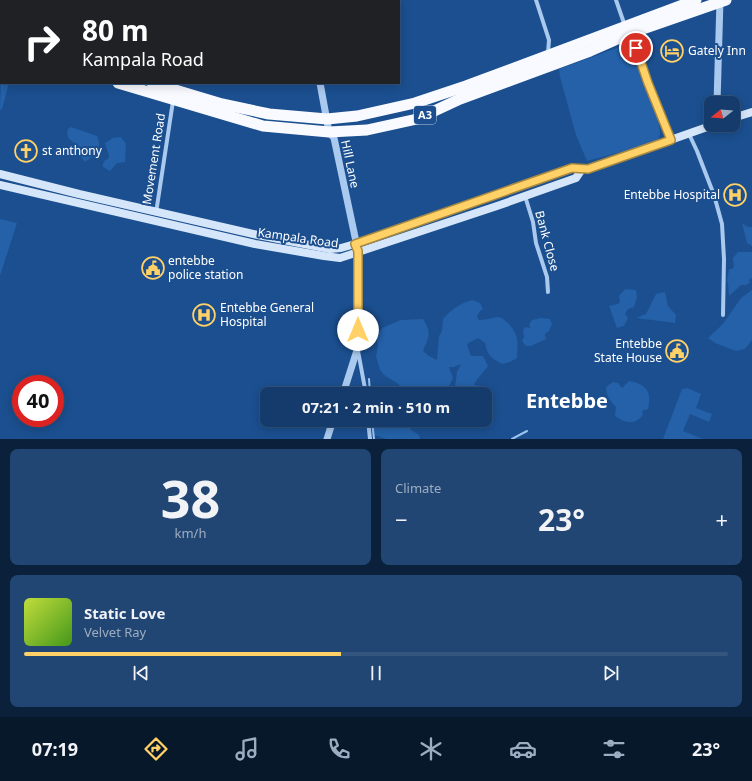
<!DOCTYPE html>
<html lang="en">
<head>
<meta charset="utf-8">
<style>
  body { margin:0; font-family:"Noto Sans",sans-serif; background:#214673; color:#f1f3f6; height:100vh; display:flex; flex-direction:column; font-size:15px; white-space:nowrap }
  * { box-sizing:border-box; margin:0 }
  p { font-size:13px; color:#9dadc1 }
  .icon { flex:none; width:22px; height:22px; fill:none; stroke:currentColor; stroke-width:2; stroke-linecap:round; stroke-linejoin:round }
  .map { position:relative; height:439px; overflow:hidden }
  .drawer { display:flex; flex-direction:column; gap:10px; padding:10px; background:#0b203b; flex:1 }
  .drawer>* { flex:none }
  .banner { position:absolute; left:0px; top:0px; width:400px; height:84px; box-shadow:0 2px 10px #0003,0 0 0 1px #33557e; background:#202124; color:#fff; overflow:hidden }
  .needle { width:26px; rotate:253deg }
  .tools { position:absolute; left:704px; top:96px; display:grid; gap:8px }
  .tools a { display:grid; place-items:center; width:36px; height:36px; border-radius:8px; background:#143b6b; box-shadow:0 2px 10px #0003,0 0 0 1px #33557e; font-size:20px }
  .speed { position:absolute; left:12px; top:375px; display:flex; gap:8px; font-size:20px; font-weight:700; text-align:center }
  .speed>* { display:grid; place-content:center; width:52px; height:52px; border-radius:50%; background:#143b6b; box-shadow:0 2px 10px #0003,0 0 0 1px #33557e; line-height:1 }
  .speed .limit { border:6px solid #d22; background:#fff; color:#111 }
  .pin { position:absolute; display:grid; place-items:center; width:34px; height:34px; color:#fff; margin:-17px; border:2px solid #fff; border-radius:50%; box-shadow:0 1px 4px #0007 }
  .me { position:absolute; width:44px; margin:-22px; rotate:0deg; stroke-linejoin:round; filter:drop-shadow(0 0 3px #0008) }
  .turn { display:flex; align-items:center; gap:14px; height:84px; padding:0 16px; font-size:18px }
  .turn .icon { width:52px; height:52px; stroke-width:2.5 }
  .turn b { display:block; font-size:28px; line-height:34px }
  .big { font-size:30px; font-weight:700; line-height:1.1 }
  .drawer .tile { flex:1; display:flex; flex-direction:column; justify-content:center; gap:6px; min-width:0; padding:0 14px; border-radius:8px; background:#214673 }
  .drawer .dial { align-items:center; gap:0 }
  .dial b { font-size:52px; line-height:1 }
  .song { display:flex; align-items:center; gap:12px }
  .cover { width:48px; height:48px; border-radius:6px; background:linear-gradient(135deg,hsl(70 70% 55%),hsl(100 70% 35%)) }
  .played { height:4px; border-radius:2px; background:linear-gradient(90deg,#ffd166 45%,#33557e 45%) }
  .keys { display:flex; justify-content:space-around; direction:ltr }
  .heat { display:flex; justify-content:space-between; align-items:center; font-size:22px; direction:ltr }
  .drawer .tiles { flex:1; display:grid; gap:10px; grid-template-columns:1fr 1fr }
  .tile:last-child { grid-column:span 2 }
  .trip { position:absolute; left:260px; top:387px; width:232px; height:40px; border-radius:8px; background:#143b6b; box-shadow:0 2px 10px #0003,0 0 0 1px #33557e; font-weight:700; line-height:40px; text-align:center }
  .menu { display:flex; height:64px; justify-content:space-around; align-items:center; background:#08182b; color:#9dadc1 }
  .menu .icon { width:28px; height:28px }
  .menu .active { color:#ffd166 }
  .menu b { font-size:18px; color:#f1f3f6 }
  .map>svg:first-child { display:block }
  .green { fill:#2461a8 }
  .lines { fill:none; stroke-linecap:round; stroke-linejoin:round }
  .stream { stroke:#9cc4f0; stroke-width:2 }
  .minor { stroke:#a9c9ee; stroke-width:4 }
  .tertiary { stroke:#a9c9ee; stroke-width:7 }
  .secondary { stroke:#d6e6fa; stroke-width:8 }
  .trunk { stroke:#f8faff; stroke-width:11 }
  .route-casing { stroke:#a68842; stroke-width:10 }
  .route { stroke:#ffd166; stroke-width:7 }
  .labels { text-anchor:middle; stroke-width:4; stroke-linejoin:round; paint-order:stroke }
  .shield { fill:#1b4f8f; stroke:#bbcadd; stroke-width:1 }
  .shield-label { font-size:11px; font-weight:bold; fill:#fff }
  .poi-label { font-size:12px; fill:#fff; stroke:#1b4f8f; text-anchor:start }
  .street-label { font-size:12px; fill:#fff; stroke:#1b4f8f }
  .town-label { font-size:20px; font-weight:bold; fill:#fff; stroke:#1b4f8f }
</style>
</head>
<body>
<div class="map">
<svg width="752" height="439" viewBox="0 0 752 439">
  <rect width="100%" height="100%" fill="#1b4f8f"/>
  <g class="green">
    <path d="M 628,44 L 631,49 L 658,120 C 660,130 663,139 652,144 L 587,161 L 576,135 L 560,77 L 559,69 Z"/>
    <polygon points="1,80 1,83 9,83 2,109 0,110"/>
    <path d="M 71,127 L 97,136 C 103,149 95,155 85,162 L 80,156 L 79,146 C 72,141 65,139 68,129 Z"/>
    <polygon points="121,137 126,144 125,162 117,163 110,171 103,167 103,164 105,160 108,159 109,156 105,143 113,138"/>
    <polygon points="0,219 17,223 0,276"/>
    <polygon points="742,223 748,227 752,227 752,246 747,243"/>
    <polygon points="738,252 752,252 752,278 749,280 750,283 746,285 741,285 729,296 728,284 727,280 729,269 732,269 734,267 733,258"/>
    <polygon points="625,289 636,290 637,297 634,307 628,309 625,314 628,318 624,326 617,328 609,306 618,304 620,301 619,296"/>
    <polygon points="752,290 752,340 745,349 736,351 715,343 708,338 723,324 741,298"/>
    <polygon points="665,292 668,306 676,315 675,323 636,318 646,314 656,294"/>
    <path d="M 473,300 L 480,303 L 483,309 L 479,312 L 477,317 L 479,320 C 485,320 491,318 497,317 C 502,317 504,320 508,323 C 519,335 518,342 517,358 L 510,362 L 502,364 C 491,358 487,355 485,343 L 478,338 L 467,344 L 471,356 L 483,356 L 488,366 C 484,372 477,378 474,385 L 487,387 L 489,394 L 485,403 L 485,394 L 460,394 L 460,392 L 455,387 L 457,372 L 461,364 L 454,367 L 449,367 L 453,378 L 448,388 L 440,392 L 429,390 L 419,393 L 405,391 L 397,383 L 384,375 L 380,370 L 376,356 L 378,345 L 376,337 L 382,328 L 401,320 L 423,319 C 432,334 429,336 423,351 L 429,356 L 437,360 L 439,336 L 442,331 L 443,319 C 452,309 460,303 473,300 Z"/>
    <polygon points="541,318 550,319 552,324 549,331 545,334 546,339 531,346 526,346 522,341 524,337 523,330 525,327 530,328 529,324 532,320"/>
    <path d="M 629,381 C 647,384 652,392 648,409 L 642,411 L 643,415 C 634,426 625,423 615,416 L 616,407 C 610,401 606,395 606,387 L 613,382 L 618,383 L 622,388 Z"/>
    <polygon points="687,388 701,394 696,408 712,414 709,422 690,414 683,431 703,439 663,439 682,389"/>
    <polygon points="370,420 421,420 410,423 410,429 419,435 420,439 386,439 372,434"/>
  </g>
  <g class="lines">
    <g class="stream">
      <polyline points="369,379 370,394"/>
      <polyline points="372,420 374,439"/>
      <polyline points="512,439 527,431"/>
    </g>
    <g class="minor">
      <polyline points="536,0 549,40 548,53"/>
      <polyline points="616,0 625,26"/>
      <polyline points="239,1 241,0"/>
      <polyline points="632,34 648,83 671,140"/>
      <polyline points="0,76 1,73"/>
      <polyline points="689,134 697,151 714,195 722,224 724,259 723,315"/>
      <polyline points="525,196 533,222 536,243 547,277 548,292"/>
      <polyline points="156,213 173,101"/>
      <polyline points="358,351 366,394"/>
      <polyline points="368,420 370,439"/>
    </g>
    <g class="tertiary">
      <polyline points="304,0 305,1"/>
      <polyline points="320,83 329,132 334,138 358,251 359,310 358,347 343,394"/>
      <polyline points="717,103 720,0"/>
      <polyline points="327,439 333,420"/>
    </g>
    <g class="secondary">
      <polyline points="733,118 752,112"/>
      <polyline points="0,174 79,194 258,235 330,249 341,248 355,244 572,168 588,169 713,125"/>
      <polyline points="0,185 255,244 324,256 340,258 497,206 576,178 582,169"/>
    </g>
    <g class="trunk">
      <polyline points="0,37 1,38"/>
      <polyline points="0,47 1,47"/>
      <polyline points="118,83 263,126 329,132 367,130 417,119 460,99 590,51 631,33 726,0"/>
      <polyline points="152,83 222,104 269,114 327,119 357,116 415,103 466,86 696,0"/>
    </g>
  </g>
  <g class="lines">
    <g class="route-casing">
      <polyline id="route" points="358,330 358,251 355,244 572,168 588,169 671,140 648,83 636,48"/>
    </g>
    <use href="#route" class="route"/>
  </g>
  <defs>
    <g id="hotel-ring" transform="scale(1.15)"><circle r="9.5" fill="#1b4f8f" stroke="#ffd166" stroke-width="1.5"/><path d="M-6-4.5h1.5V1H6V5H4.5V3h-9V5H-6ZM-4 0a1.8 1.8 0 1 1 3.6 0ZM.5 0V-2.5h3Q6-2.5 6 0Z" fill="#ffd166"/></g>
    <g id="church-ring" transform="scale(1.15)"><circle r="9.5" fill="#1b4f8f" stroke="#ffd166" stroke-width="1.5"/><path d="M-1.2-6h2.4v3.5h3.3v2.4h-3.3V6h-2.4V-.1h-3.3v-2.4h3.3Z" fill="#ffd166"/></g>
    <g id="hospital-ring" transform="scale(1.15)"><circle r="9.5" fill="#1b4f8f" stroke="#ffd166" stroke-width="1.5"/><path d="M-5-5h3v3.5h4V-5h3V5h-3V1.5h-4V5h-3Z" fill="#ffd166"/></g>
    <g id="civic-ring" transform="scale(1.15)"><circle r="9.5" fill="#1b4f8f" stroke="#ffd166" stroke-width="1.5"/><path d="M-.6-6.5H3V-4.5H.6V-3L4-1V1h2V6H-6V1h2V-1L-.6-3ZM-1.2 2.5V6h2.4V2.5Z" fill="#ffd166"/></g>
  </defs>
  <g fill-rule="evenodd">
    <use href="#hotel-ring" x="672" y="51"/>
    <use href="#church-ring" x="26" y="151"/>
    <use href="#hospital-ring" x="735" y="195"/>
    <use href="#civic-ring" x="153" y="268"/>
    <use href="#hospital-ring" x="204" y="315"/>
    <use href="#civic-ring" x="677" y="351"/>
  </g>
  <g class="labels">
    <rect class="shield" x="414" y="106" width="22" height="18" rx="3"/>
    <g class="shield-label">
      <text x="425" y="119">A3</text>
    </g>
    <g class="poi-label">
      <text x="688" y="55">Gately Inn</text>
      <text x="42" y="155">st anthony</text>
      <text x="720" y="199" text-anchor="end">Entebbe Hospital</text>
      <text x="168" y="265">entebbe<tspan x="168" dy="14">police station</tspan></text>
      <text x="220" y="312">Entebbe General<tspan x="220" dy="14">Hospital</tspan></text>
      <text x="662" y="348" text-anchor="end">Entebbe<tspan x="662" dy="14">State House</tspan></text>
    </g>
    <g class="street-label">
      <text transform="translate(154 159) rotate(-81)" y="4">Movement Road</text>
      <text transform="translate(350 164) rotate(78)" y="4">Hill Lane</text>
      <text transform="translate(298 238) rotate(8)" y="4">Kampala Road</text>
      <text transform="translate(547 241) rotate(75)" y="4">Bank Close</text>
    </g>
    <g class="town-label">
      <text x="567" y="408">Entebbe</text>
    </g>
  </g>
</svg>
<div class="tools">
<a><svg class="needle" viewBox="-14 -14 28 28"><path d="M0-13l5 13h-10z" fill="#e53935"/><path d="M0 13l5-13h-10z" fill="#9dadc1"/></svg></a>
</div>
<div class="speed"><div class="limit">40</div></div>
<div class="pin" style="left:636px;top:48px;background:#d93025"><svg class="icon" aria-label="arrive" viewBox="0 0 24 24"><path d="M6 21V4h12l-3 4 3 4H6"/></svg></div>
<svg class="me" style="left:358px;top:330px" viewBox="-20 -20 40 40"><circle r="19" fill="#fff"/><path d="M0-13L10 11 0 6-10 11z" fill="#ffd166"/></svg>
<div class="trip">07:21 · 2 min · 510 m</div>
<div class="banner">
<div class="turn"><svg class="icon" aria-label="right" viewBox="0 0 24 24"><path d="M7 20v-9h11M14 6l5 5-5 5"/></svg><div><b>80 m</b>Kampala Road</div></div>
</div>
</div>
<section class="drawer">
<div class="tiles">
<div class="tile dial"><b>38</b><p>km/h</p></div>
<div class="tile"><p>Climate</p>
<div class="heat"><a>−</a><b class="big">23°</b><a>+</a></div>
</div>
<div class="tile">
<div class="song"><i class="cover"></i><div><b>Static Love</b><p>Velvet Ray</p></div></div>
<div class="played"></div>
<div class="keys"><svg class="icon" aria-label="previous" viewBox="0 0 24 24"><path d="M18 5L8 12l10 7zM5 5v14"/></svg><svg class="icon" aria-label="pause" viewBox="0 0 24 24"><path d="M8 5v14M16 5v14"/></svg><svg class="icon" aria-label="next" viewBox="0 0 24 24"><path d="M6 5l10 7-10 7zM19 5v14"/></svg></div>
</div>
</div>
</section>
<nav class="menu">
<b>07:19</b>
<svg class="icon active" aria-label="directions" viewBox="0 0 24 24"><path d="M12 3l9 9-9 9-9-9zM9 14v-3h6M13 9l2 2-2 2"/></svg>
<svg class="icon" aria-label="music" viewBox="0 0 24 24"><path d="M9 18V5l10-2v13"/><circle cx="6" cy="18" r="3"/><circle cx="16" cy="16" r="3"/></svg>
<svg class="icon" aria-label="phone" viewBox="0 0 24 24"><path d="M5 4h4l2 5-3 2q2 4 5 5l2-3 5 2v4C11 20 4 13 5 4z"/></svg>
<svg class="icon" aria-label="climate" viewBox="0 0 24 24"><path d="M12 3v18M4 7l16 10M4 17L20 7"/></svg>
<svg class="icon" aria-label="car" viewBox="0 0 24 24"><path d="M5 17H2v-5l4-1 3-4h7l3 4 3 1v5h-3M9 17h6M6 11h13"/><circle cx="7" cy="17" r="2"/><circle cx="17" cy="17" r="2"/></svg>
<svg class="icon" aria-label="filters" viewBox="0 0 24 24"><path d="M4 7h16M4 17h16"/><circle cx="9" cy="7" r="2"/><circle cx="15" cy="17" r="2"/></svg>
<b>23°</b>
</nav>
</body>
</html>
